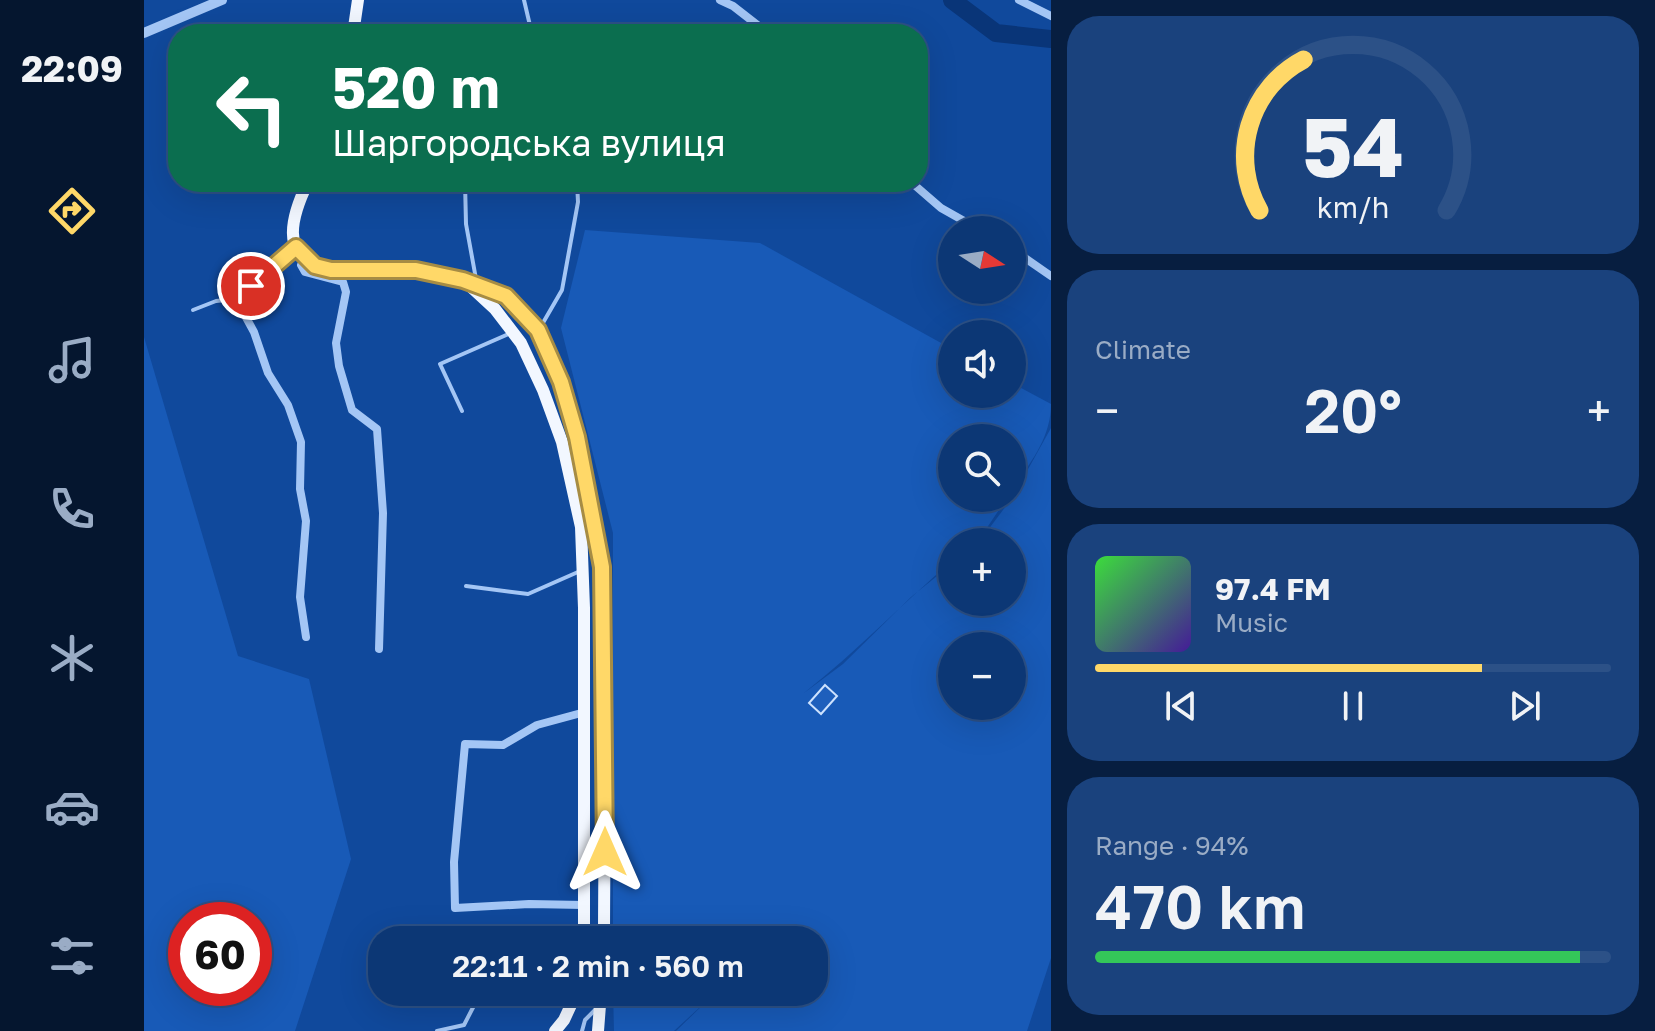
<!DOCTYPE html>
<html lang="en">
<head>
<meta charset="utf-8">
<style>
  body { margin:0; font-family:"Golos Text",sans-serif; background:#1a427d; color:#f1f3f6; height:100vh; display:flex; flex-direction:column; font-size:30px; white-space:nowrap }
  * { box-sizing:border-box; margin:0 }
  p { font-size:26px; color:#9aacc5 }
  .icon { flex:none; width:44px; height:44px; fill:none; stroke:currentColor; stroke-width:2; stroke-linecap:round; stroke-linejoin:round }
  .map { position:relative; flex:1; overflow:hidden }
  .panel { display:flex; flex-direction:column; gap:16px; padding:16px; background:#071e40; width:604px }
  .panel>* { flex:none }
  .hud { position:absolute; left:24px; top:24px; width:760px; height:168px; border-radius:32px; box-shadow:0 8px 32px #0002,0 0 0 2px #2c5187; background:#0b6e4f; color:#fff; overflow:hidden }
  .needle { width:52px; rotate:102deg }
  .tools { position:absolute; left:794px; top:216px; display:grid; gap:16px }
  .tools a { display:grid; place-items:center; width:88px; height:88px; border-radius:50%; background:#0c3775; box-shadow:0 8px 32px #0002,0 0 0 2px #2c5187; font-size:40px }
  .speed { position:absolute; left:24px; top:902px; display:flex; gap:16px; font-size:40px; font-weight:700; text-align:center }
  .speed>* { display:grid; place-content:center; width:104px; height:104px; border-radius:50%; background:#0c3775; box-shadow:0 8px 32px #0002,0 0 0 2px #2c5187; line-height:1 }
  .speed .limit { border:12px solid #d22; background:#fff; color:#111 }
  .pin { position:absolute; display:grid; place-items:center; width:68px; height:68px; color:#fff; margin:-34px; border:4px solid #fff; border-radius:50%; box-shadow:0 2px 8px #0007 }
  .me { position:absolute; width:88px; margin:-44px; rotate:0deg; stroke-linejoin:round; filter:drop-shadow(0 0 6px #0008) }
  .turn { display:flex; align-items:center; gap:28px; height:168px; padding:0 32px; font-size:36px }
  .turn .icon { width:104px; height:104px; stroke-width:2.5 }
  .turn b { display:block; font-size:56px; line-height:68px }
  .big { font-size:60px; font-weight:600; line-height:1.1 }
  .panel .tile { flex:1; display:flex; flex-direction:column; justify-content:center; gap:12px; min-width:0; padding:0 28px; border-radius:32px; background:#1a427d }
  .panel .dial { align-items:center; gap:0 }
  .dial svg { height:208px; overflow:visible; fill:none; stroke:#2c5187; stroke-width:7; stroke-linecap:round; text-anchor:middle }
  .dial text { fill:#f1f3f6; stroke:none }
  .song { display:flex; align-items:center; gap:24px }
  .cover { width:96px; height:96px; border-radius:12px; background:linear-gradient(135deg,hsl(120 70% 55%),hsl(260 70% 35%)) }
  .played { height:8px; border-radius:4px; background:linear-gradient(90deg,#ffd868 75%,#2c5187 75%) }
  .keys { display:flex; justify-content:space-around; direction:ltr }
  .heat { display:flex; justify-content:space-between; align-items:center; font-size:44px; direction:ltr }
  .charge { height:12px; border-radius:6px; background:linear-gradient(90deg,#34c759 94%,#2c5187 0) }
  .trip { position:absolute; left:224px; top:926px; width:460px; height:80px; border-radius:32px; background:#0c3775; box-shadow:0 8px 32px #0002,0 0 0 2px #2c5187; font-weight:600; line-height:80px; text-align:center }
  main { display:flex; flex:1; min-height:0 }
  .dock { display:flex; flex-direction:column; width:144px; justify-content:space-around; align-items:center; background:#05162f; color:#9aacc5 }
  .dock .icon { width:56px; height:56px }
  .dock .active { color:#ffd868 }
  .dock b { font-size:36px; color:#f1f3f6 }
  .map>svg:first-child { display:block }
  .green { fill:#185ab7; fill-rule:evenodd }
  .lines { fill:none; stroke-linecap:round; stroke-linejoin:round }
  .river { stroke:#093578; stroke-width:18 }
  .building { fill:#1e5fbc; stroke:#cde2fe; stroke-width:2 }
  .service { stroke:#a4c6f5; stroke-width:4 }
  .minor { stroke:#a4c6f5; stroke-width:8 }
  .tertiary { stroke:#a4c6f5; stroke-width:10 }
  .primary { stroke:#f2f7ff; stroke-width:12 }
  .route-casing { stroke:#a68c44; stroke-width:20 }
  .route { stroke:#ffd868; stroke-width:14 }
</style>
</head>
<body>
<main>
<nav class="dock">
<b>22:09</b>
<svg class="icon active" aria-label="directions" viewBox="0 0 24 24"><path d="M12 3l9 9-9 9-9-9zM9 14v-3h6M13 9l2 2-2 2"/></svg>
<svg class="icon" aria-label="music" viewBox="0 0 24 24"><path d="M9 18V5l10-2v13"/><circle cx="6" cy="18" r="3"/><circle cx="16" cy="16" r="3"/></svg>
<svg class="icon" aria-label="phone" viewBox="0 0 24 24"><path d="M5 4h4l2 5-3 2q2 4 5 5l2-3 5 2v4C11 20 4 13 5 4z"/></svg>
<svg class="icon" aria-label="climate" viewBox="0 0 24 24"><path d="M12 3v18M4 7l16 10M4 17L20 7"/></svg>
<svg class="icon" aria-label="car" viewBox="0 0 24 24"><path d="M5 17H2v-5l4-1 3-4h7l3 4 3 1v5h-3M9 17h6M6 11h13"/><circle cx="7" cy="17" r="2"/><circle cx="17" cy="17" r="2"/></svg>
<svg class="icon" aria-label="filters" viewBox="0 0 24 24"><path d="M4 7h16M4 17h16"/><circle cx="9" cy="7" r="2"/><circle cx="15" cy="17" r="2"/></svg>
</nav>
<div class="map">
<svg width="907" height="1031" viewBox="0 0 907 1031">
  <rect width="100%" height="100%" fill="#10499c"/>
  <g class="green">
    <path d="M 441,230 L 616,243 L 808,349 L 808,394 L 868,394 L 868,383 L 907,404 C 907,438 886,463 868,490 L 868,438 L 808,438 L 808,498 L 863,498 L 836,538 L 831,542 L 808,542 L 808,561 C 758,604 712,652 660,693 L 699,664 L 767,597 L 808,564 L 808,602 L 868,602 L 868,542 L 835,542 L 868,498 L 907,428 L 907,958 L 883,1031 L 532,1031 L 568,996 L 530,1031 L 470,1031 L 469,992 L 670,992 L 670,940 L 469,940 L 469,533 L 417,328 ZM 808,646 L 868,646 L 868,706 L 808,706 Z"/>
    <path d="M 0,337 L 94,656 L 165,679 L 207,859 L 151,1031 L 0,1031 ZM 42,920 L 110,920 L 110,988 L 42,988 Z"/>
  </g>
  <g class="lines">
    <polyline class="river" points="808,0 852,33 907,39"/>
  </g>
  <polygon class="building" points="681,685 693,696 677,714 665,703"/>
  <g class="lines">
    <g class="service">
      <polyline points="380,0 388,34"/>
      <polyline points="321,182 322,224 332,279"/>
      <polyline points="49,310 72,301 92,299"/>
      <polyline points="396,328 418,290 434,202 433,182"/>
      <polyline points="318,411 296,364 367,333"/>
      <polyline points="322,586 384,594 434,572"/>
      <polyline points="293,1031 320,1025 337,992"/>
      <polyline points="438,1031 441,1020 451,1010"/>
    </g>
    <g class="minor">
      <polyline points="576,0 589,6 625,34"/>
      <polyline points="875,0 907,16"/>
      <polyline points="767,182 797,208 836,230"/>
      <polyline points="152,247 92,299 110,332 124,373 144,405 157,442 156,489 162,521 156,597 162,637"/>
      <polyline points="868,249 907,276"/>
      <polyline points="162,258 157,265 161,272 199,282 202,292 192,343 195,366 208,410 233,429 239,513 235,649"/>
      <polyline points="440,905 385,904 311,908 310,862 321,744 359,745 393,725 441,712"/>
    </g>
    <polyline class="tertiary" points="0,33 78,0"/>
    <g class="primary">
      <polyline points="209,34 214,0"/>
      <path d="M 164,182 C 112,288 204,268 269,270 C 291,270 343,284 362,296 C 372,303 388,321 395,332 C 418,370 430,420 439,463 C 446,497 453,530 458,565 C 463,609 461,654 461,698 C 462,778 460,859 460,940"/>
      <polyline points="325,285 351,309 377,343 399,390 418,442 437,527 440,608 440,940"/>
      <polyline points="411,1031 420,1020 433,992"/>
      <polyline points="454,1031 457,992"/>
    </g>
  </g>
  <g class="lines">
    <g class="route-casing">
      <polyline id="route" points="107,286 152,247 171,266 187,270 272,270 319,280 362,296 394,330 417,382 433,437 458,567 461,852"/>
    </g>
    <use href="#route" class="route"/>
  </g>
</svg>
<div class="tools">
<a><svg class="needle" viewBox="-14 -14 28 28"><path d="M0-13l5 13h-10z" fill="#e53935"/><path d="M0 13l5-13h-10z" fill="#9aacc5"/></svg></a>
<a><svg class="icon" aria-label="sound" viewBox="0 0 24 24"><path d="M4 9h4l5-4v14l-5-4H4zM17 9q2 3 0 6"/></svg></a>
<a><svg class="icon" aria-label="search" viewBox="0 0 24 24"><circle cx="10" cy="10" r="6"/><path d="M15 15l6 6"/></svg></a>
<a>+</a>
<a>−</a>
</div>
<div class="speed"><div class="limit">60</div></div>
<div class="pin" style="left:107px;top:286px;background:#d93025"><svg class="icon" aria-label="arrive" viewBox="0 0 24 24"><path d="M6 21V4h12l-3 4 3 4H6"/></svg></div>
<svg class="me" style="left:461px;top:852px" viewBox="-20 -20 40 40"><path d="M0-17L14 15 0 8-14 15z" fill="#ffd868" stroke="#fff" stroke-width="4"/></svg>
<div class="trip">22:11 · 2 min · 560 m</div>
<div class="hud">
<div class="turn"><svg class="icon" aria-label="left" viewBox="0 0 24 24"><path d="M17 20v-9H6M10 6l-5 5 5 5"/></svg><div><b>520 m</b>Шаргородська вулиця</div></div>
</div>
</div>
<section class="panel">
<div class="tile dial"><svg viewBox="0 0 100 80">
<path d="M14 69A42 42 0 1 1 86 69"/>
<path d="M14 69A42 42 0 0 1 31 11" stroke="#ffd868"/>
<text x="50" y="56" font-size="32" font-weight="700">54</text>
<text x="50" y="72" font-size="11">km/h</text>
</svg></div>
<div class="tile"><p>Climate</p>
<div class="heat"><a>−</a><b class="big">20°</b><a>+</a></div>
</div>
<div class="tile">
<div class="song"><i class="cover"></i><div><b>97.4 FM</b><p>Music</p></div></div>
<div class="played"></div>
<div class="keys"><svg class="icon" aria-label="previous" viewBox="0 0 24 24"><path d="M18 5L8 12l10 7zM5 5v14"/></svg><svg class="icon" aria-label="pause" viewBox="0 0 24 24"><path d="M8 5v14M16 5v14"/></svg><svg class="icon" aria-label="next" viewBox="0 0 24 24"><path d="M6 5l10 7-10 7zM19 5v14"/></svg></div>
</div>
<div class="tile"><p>Range · 94%</p><b class="big">470 km</b><div class="charge"></div></div>
</section>
</main>
</body>
</html>
